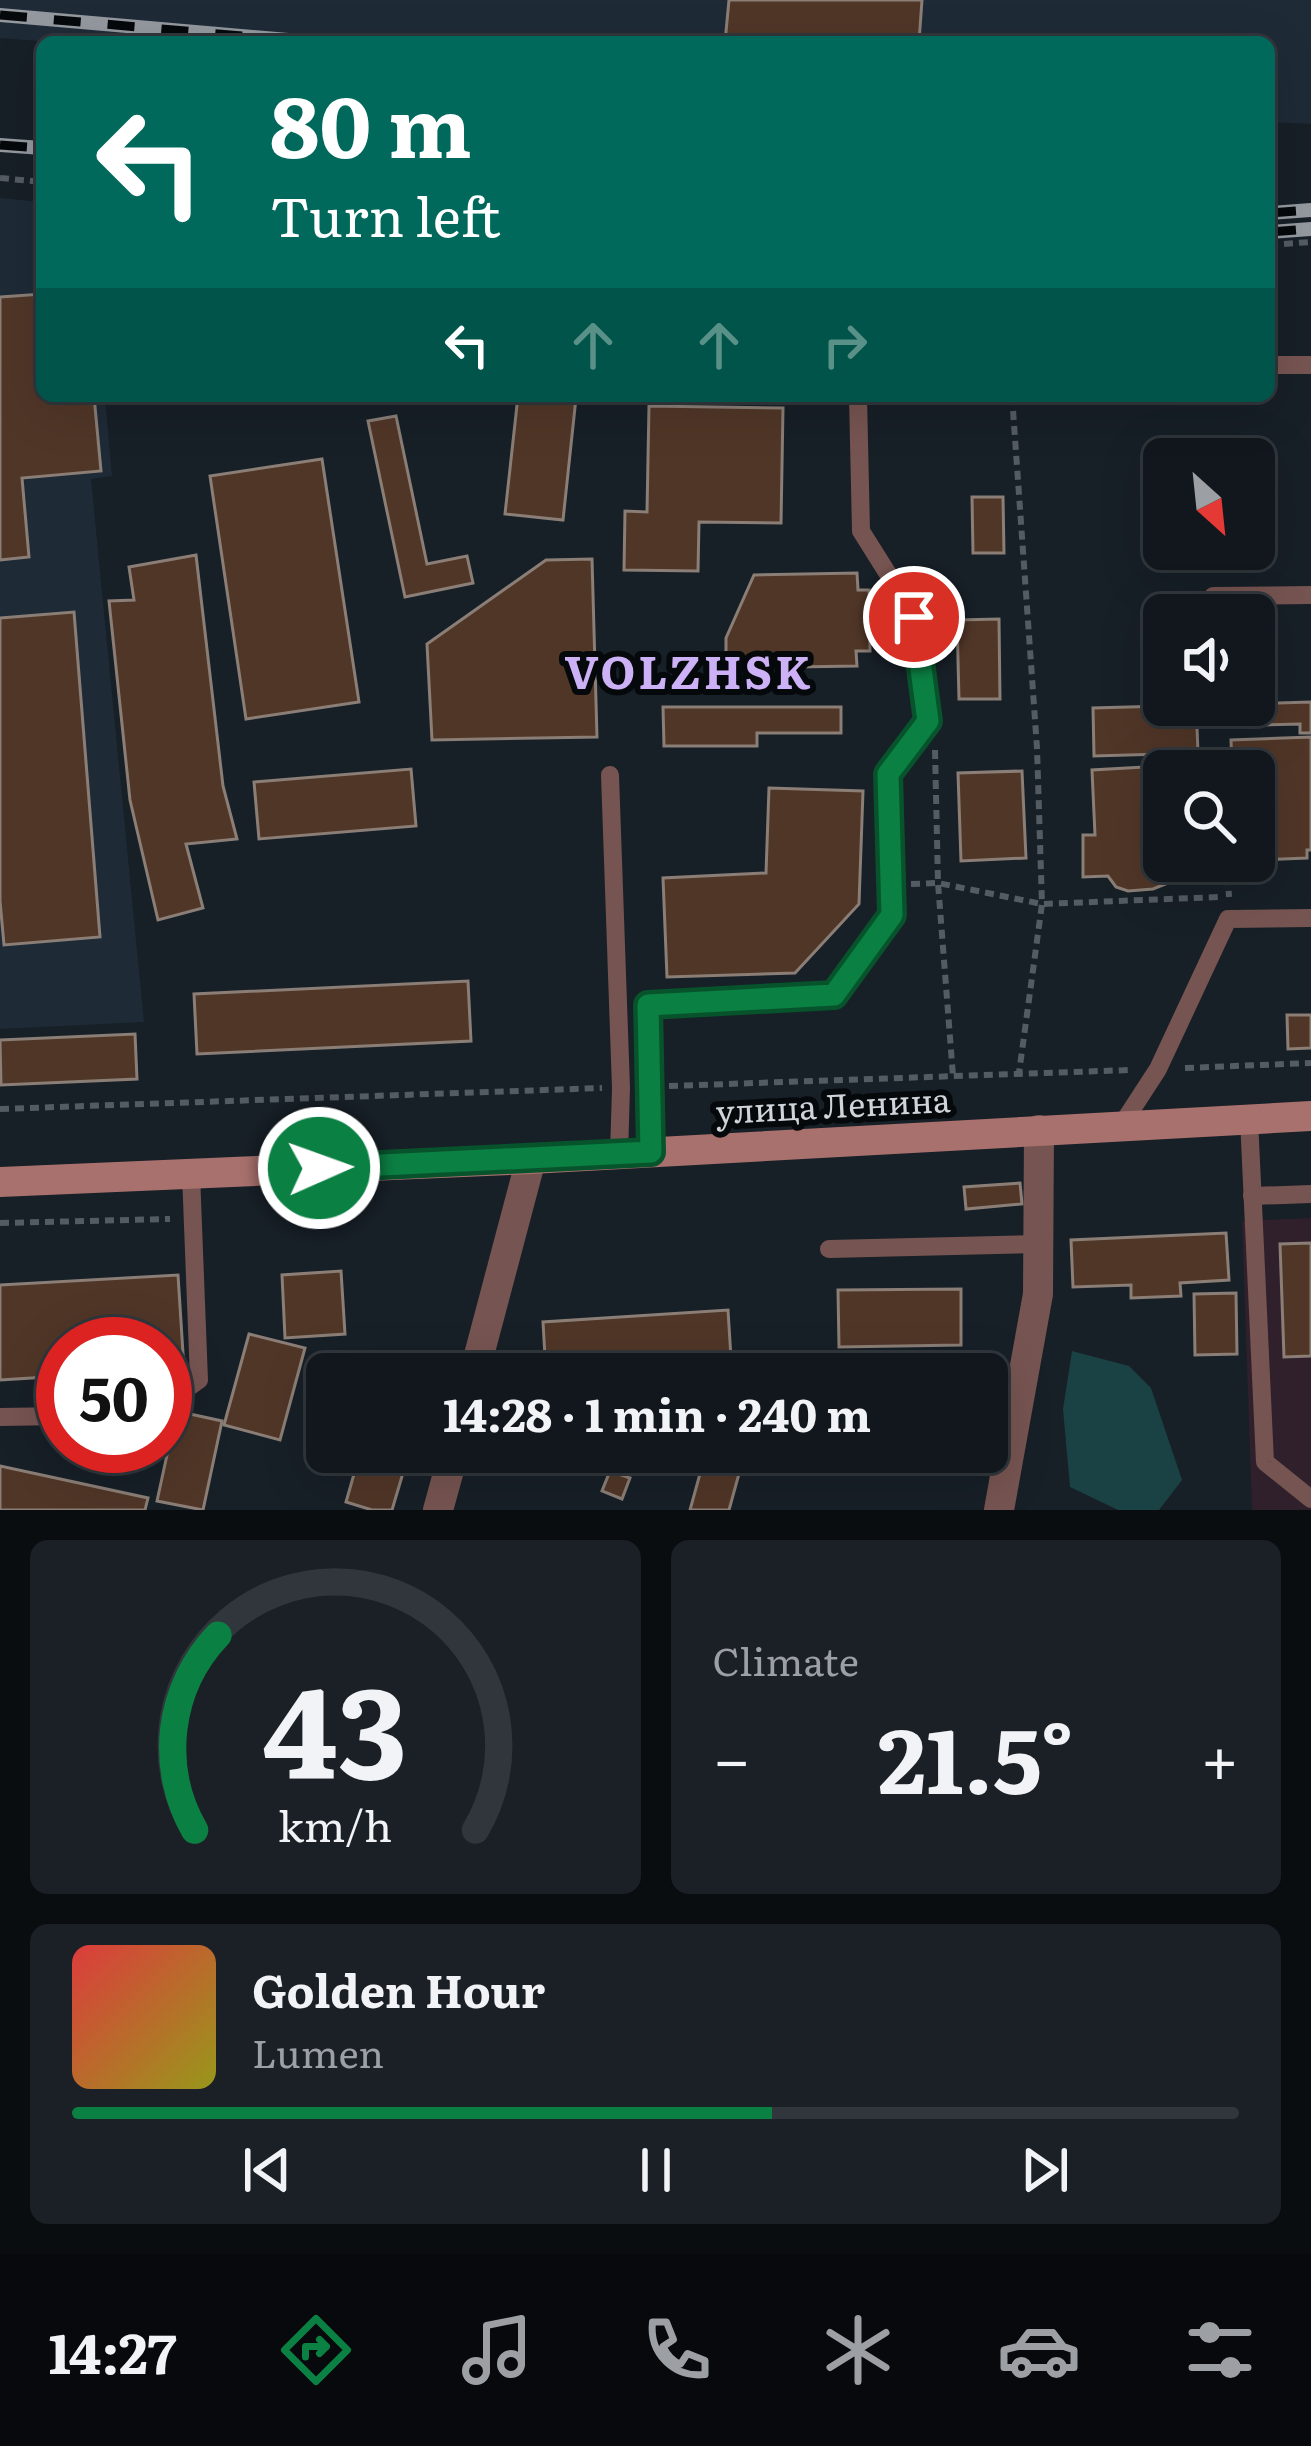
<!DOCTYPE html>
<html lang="en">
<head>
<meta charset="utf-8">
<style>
  body { margin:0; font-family:Literata,serif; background:#1a2026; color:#f1f3f6; height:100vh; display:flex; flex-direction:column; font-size:45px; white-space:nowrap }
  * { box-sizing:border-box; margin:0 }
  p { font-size:39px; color:#9c9fa4 }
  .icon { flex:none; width:66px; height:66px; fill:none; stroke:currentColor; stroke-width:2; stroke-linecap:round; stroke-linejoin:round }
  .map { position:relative; height:1510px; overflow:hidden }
  .drawer { display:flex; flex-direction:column; gap:30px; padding:30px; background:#090d10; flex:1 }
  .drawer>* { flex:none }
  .banner { position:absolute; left:36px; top:36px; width:1239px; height:366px; border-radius:18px; box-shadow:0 12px 48px #0002,0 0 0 3px #30363b; background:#00695c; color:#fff; overflow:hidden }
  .needle { width:78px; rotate:153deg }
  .tools { position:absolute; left:1143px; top:438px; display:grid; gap:24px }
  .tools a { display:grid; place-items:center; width:132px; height:132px; border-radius:18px; background:#11171d; box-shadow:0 12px 48px #0002,0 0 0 3px #30363b; font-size:60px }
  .speed { position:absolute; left:36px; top:1317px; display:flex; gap:24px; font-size:60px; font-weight:700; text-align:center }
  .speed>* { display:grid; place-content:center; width:156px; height:156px; border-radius:50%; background:#11171d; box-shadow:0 12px 48px #0002,0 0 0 3px #30363b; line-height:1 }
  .speed .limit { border:18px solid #d22; background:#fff; color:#111 }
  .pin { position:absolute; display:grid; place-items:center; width:102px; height:102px; color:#fff; margin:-51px; border:6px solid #fff; border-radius:50%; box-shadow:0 3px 12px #0007 }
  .me { position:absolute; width:132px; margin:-66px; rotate:88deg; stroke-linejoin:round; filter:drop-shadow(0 0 9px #0008) }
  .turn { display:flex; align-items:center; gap:42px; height:252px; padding:0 36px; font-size:54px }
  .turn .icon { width:156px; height:156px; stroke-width:2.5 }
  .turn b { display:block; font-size:84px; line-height:102px }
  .lanes { display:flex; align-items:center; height:114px; padding:0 36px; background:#0003; justify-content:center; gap:60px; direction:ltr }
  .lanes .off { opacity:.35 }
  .big { font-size:90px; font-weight:700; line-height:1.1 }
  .drawer .card { flex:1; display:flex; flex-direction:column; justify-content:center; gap:18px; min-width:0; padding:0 42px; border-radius:18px; background:#1a2026 }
  .drawer .dial { align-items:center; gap:0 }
  .dial svg { height:312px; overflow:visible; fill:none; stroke:#30363b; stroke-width:7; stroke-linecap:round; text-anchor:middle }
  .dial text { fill:#f1f3f6; stroke:none }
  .song { display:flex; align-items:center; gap:36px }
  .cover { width:144px; height:144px; border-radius:18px; background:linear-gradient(135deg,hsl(0 70% 55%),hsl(60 70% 35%)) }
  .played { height:12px; border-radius:6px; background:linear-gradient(90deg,#0b8043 60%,#30363b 60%) }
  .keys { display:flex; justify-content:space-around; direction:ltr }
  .heat { display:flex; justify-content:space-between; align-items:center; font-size:66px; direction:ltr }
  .drawer .tiles { flex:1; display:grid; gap:30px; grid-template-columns:1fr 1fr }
  .card:last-child { grid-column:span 2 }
  .trip { position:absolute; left:306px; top:1353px; width:702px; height:120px; border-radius:18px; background:#11171d; box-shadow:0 12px 48px #0002,0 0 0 3px #30363b; font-weight:700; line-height:120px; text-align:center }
  .dock { display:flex; height:192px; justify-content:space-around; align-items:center; background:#07090c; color:#9c9fa4 }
  .dock .icon { width:84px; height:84px }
  .dock .current { color:#0b8043 }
  .dock b { font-size:54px; color:#f1f3f6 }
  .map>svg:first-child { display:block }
  .commercial { fill:#2f202b }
  .built { fill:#1e2a36 }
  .water { fill:#1a4244 }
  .building { fill:#503627; stroke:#8a7e76; stroke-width:3 }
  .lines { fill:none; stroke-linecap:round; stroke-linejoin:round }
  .path { stroke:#545c63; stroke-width:6; stroke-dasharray:9 6; stroke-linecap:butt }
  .service { stroke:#765451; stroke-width:18 }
  .minor { stroke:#765451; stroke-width:30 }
  .secondary { stroke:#a9716e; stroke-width:30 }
  .rail-casing { stroke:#93999f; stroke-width:14 }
  .rail { stroke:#06090c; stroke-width:9; stroke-dasharray:27; stroke-linecap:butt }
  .route-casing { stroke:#07532c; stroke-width:30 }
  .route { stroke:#0b8043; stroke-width:21 }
  .labels { text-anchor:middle; stroke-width:12; stroke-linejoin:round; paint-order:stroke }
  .street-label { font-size:33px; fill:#ced4d9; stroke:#06090c }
  .district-label { font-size:45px; font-weight:bold; letter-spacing:3px; fill:#cdb1f6; stroke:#06090c }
</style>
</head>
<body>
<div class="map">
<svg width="1311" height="1510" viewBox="0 0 1311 1510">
  <rect width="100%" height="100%" fill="#171f27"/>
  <polygon class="commercial" points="1311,1218 1311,1510 1252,1510 1242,1221"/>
  <g class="built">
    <polygon points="0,0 1311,0 1311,124 1269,122 1269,42 50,42 0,38"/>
    <polygon points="0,198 42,202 42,396 105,396 112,476 91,479 144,1022 0,1029"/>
  </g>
  <polygon class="water" points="1072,1351 1129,1366 1151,1388 1182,1480 1159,1510 1118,1510 1070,1487 1063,1409"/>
  <g class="building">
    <polygon points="729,0 922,0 919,42 725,42"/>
    <polygon points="42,294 42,396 94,396 101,471 22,478 29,557 0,560 0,297"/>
    <polygon points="518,396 576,398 563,520 505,514"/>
    <polygon points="649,406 783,408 781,523 699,522 698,571 624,570 625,511 647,512"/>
    <polygon points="396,416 427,564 467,556 473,583 405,597 368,421"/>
    <polygon points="322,459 359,702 246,719 210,476"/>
    <polygon points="972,497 1003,497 1004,553 973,553"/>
    <polygon points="196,555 223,786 237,839 186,844 203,908 158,920 130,800 109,601 134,600 129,567"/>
    <polygon points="592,559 597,737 432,740 427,644 546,560"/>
    <polygon points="857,573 858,590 869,590 870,651 856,651 857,666 726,668 726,638 754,575"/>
    <polygon points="74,612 100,937 4,945 0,901 0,618"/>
    <polygon points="999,619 1000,699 959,699 957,620"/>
    <polygon points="1311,702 1311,733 1300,733 1300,724 1197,727 1198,753 1094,756 1093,708"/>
    <polygon points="663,707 841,707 841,733 757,733 757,746 664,746"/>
    <polygon points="1311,737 1311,850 1307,850 1307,858 1254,860 1254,771 1232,771 1231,740"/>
    <polygon points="1197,764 1197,771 1164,771 1164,861 1199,861 1200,873 1175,873 1168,883 1153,889 1128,891 1116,887 1108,876 1083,877 1083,835 1095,835 1092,770"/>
    <polygon points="411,769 416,826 259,839 254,782"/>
    <polygon points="1022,771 1026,858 961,861 958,773"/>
    <polygon points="769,788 863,791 859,904 795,973 667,977 663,878 766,873"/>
    <polygon points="468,981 471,1041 197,1054 194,994"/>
    <polygon points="1287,1015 1311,1015 1311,1048 1288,1049"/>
    <polygon points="135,1034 137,1079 1,1085 0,1040"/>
    <polygon points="1020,1183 1022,1204 966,1209 964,1187"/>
    <polygon points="1226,1233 1229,1280 1180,1283 1181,1296 1131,1298 1131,1285 1073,1287 1071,1240"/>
    <polygon points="1311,1243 1311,1356 1284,1357 1280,1244"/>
    <polygon points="341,1271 345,1334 285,1338 282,1275"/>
    <polygon points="178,1275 184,1369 165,1370 165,1344 63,1344 63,1376 0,1380 0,1285"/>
    <polygon points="961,1289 961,1345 839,1347 838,1290"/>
    <polygon points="1236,1293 1237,1354 1195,1355 1194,1294"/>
    <polygon points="728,1310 732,1374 546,1374 543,1322"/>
    <polygon points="249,1334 305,1348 280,1440 224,1425"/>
    <polygon points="190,1414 222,1421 203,1510 157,1501 172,1432"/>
    <polygon points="706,1452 745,1452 729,1510 690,1510"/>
    <polygon points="914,1452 977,1452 973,1472 913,1458"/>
    <polygon points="358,1460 403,1473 392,1510 372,1510 346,1502"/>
    <polygon points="0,1466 148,1498 145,1510 0,1510"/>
    <polygon points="610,1471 630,1478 622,1499 602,1491"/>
  </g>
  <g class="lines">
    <g class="path">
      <polyline points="0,178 42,182"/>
      <polyline points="1269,245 1311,242"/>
      <polyline points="1012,396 1037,748 1042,904 1019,1073"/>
      <polyline points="935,750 938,883 953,1076"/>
      <polyline points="1221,761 1221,771"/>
      <polyline points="1227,861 1229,897"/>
      <polyline points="911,884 938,883 1042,904 1219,897"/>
      <polyline points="1185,1068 1311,1063"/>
      <polyline points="669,1086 1130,1070"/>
      <polyline points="0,1109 602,1088"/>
      <polyline points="0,1223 170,1219"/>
    </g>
    <g class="service">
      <polyline points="1269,365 1311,365"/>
      <polyline points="1213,596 1311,595"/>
      <polyline points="610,775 621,1088 619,1154"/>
      <polyline points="1249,1119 1265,1462 1311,1499"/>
      <polyline points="1121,1126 1158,1069 1228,919 1311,918"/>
      <polyline points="651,1152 648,1005 834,995 892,915 888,774 928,721 915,617 861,531 858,396"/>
      <polyline points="1252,1196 1311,1194"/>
      <polyline points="829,1249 1039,1244"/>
      <polyline points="165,1404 199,1380 191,1174"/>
      <polyline points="0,1417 63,1416"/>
    </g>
    <g class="minor">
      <polyline points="474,1374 531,1159"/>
      <polyline points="438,1510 454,1452"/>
      <polyline points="999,1510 1038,1294 1039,1130"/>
    </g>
    <polyline class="secondary" points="0,1182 531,1159 1311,1116"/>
    <g class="rail-casing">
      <g id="rail">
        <polyline points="0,15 311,42"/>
        <polyline points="0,145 42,148"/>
        <polyline points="1269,213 1311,210"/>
        <polyline points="1269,232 1311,229"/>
      </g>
    </g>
    <use href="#rail" class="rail"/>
  </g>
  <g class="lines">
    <g class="route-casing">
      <polyline id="route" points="319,1168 651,1152 648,1005 834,995 892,915 888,774 928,721 914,617"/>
    </g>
    <use href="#route" class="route"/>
  </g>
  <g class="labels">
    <g class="street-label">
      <text transform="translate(833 1106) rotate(-3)" y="12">улица Ленина</text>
    </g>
    <g class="district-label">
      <text x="689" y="689">VOLZHSK</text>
    </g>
  </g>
</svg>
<div class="tools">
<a><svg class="needle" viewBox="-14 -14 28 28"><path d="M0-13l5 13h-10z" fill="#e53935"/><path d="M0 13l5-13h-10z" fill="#9c9fa4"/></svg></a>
<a><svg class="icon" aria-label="sound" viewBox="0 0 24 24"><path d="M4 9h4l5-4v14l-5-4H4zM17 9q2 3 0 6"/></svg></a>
<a><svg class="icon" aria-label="search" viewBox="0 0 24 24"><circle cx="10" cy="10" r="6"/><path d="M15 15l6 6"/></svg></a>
</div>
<div class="speed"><div class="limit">50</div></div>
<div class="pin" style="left:914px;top:617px;background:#d93025"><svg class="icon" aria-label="arrive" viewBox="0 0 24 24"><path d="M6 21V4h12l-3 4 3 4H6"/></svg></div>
<svg class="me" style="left:319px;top:1168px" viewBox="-20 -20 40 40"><circle r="17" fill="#0b8043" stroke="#fff" stroke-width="3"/><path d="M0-11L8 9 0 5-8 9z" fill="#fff"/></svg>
<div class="trip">14:28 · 1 min · 240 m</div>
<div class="banner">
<div class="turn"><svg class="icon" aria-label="left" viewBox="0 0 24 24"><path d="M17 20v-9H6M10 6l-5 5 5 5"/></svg><div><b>80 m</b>Turn left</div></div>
<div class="lanes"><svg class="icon" aria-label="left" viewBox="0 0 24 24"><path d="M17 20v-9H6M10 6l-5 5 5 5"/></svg><svg class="icon off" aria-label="ahead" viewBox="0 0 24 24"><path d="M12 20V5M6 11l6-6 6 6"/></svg><svg class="icon off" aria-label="ahead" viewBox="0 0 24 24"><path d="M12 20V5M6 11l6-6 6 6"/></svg><svg class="icon off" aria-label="right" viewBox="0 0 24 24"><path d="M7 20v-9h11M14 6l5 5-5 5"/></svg></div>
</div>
</div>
<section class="drawer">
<div class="tiles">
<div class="card dial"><svg viewBox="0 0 100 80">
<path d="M14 69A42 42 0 1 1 86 69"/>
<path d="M14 69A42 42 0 0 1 20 19" stroke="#0b8043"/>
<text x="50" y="56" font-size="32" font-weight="700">43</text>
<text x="50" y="72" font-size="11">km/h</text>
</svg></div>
<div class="card"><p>Climate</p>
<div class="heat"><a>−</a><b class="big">21.5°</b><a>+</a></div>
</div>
<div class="card">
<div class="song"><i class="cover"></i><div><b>Golden Hour</b><p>Lumen</p></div></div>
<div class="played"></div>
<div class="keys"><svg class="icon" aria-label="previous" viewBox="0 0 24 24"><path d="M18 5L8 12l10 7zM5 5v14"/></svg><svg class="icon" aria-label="pause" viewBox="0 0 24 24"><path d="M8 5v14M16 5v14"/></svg><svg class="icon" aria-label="next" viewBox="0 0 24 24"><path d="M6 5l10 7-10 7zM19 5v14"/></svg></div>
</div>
</div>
</section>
<nav class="dock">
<b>14:27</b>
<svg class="icon current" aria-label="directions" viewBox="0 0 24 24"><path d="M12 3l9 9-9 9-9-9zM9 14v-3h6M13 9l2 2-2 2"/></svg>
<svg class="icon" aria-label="music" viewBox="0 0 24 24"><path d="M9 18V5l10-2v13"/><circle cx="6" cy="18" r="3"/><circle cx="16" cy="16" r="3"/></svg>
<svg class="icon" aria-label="phone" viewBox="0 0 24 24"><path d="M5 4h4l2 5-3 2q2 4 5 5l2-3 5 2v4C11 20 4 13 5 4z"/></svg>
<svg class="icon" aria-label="climate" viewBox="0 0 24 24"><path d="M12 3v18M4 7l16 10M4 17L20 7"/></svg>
<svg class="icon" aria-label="car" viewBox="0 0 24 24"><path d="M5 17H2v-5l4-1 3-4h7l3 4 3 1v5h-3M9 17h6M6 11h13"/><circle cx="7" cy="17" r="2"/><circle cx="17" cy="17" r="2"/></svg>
<svg class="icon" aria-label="filters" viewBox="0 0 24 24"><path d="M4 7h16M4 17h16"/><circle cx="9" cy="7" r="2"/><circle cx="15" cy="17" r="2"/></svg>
</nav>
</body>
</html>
